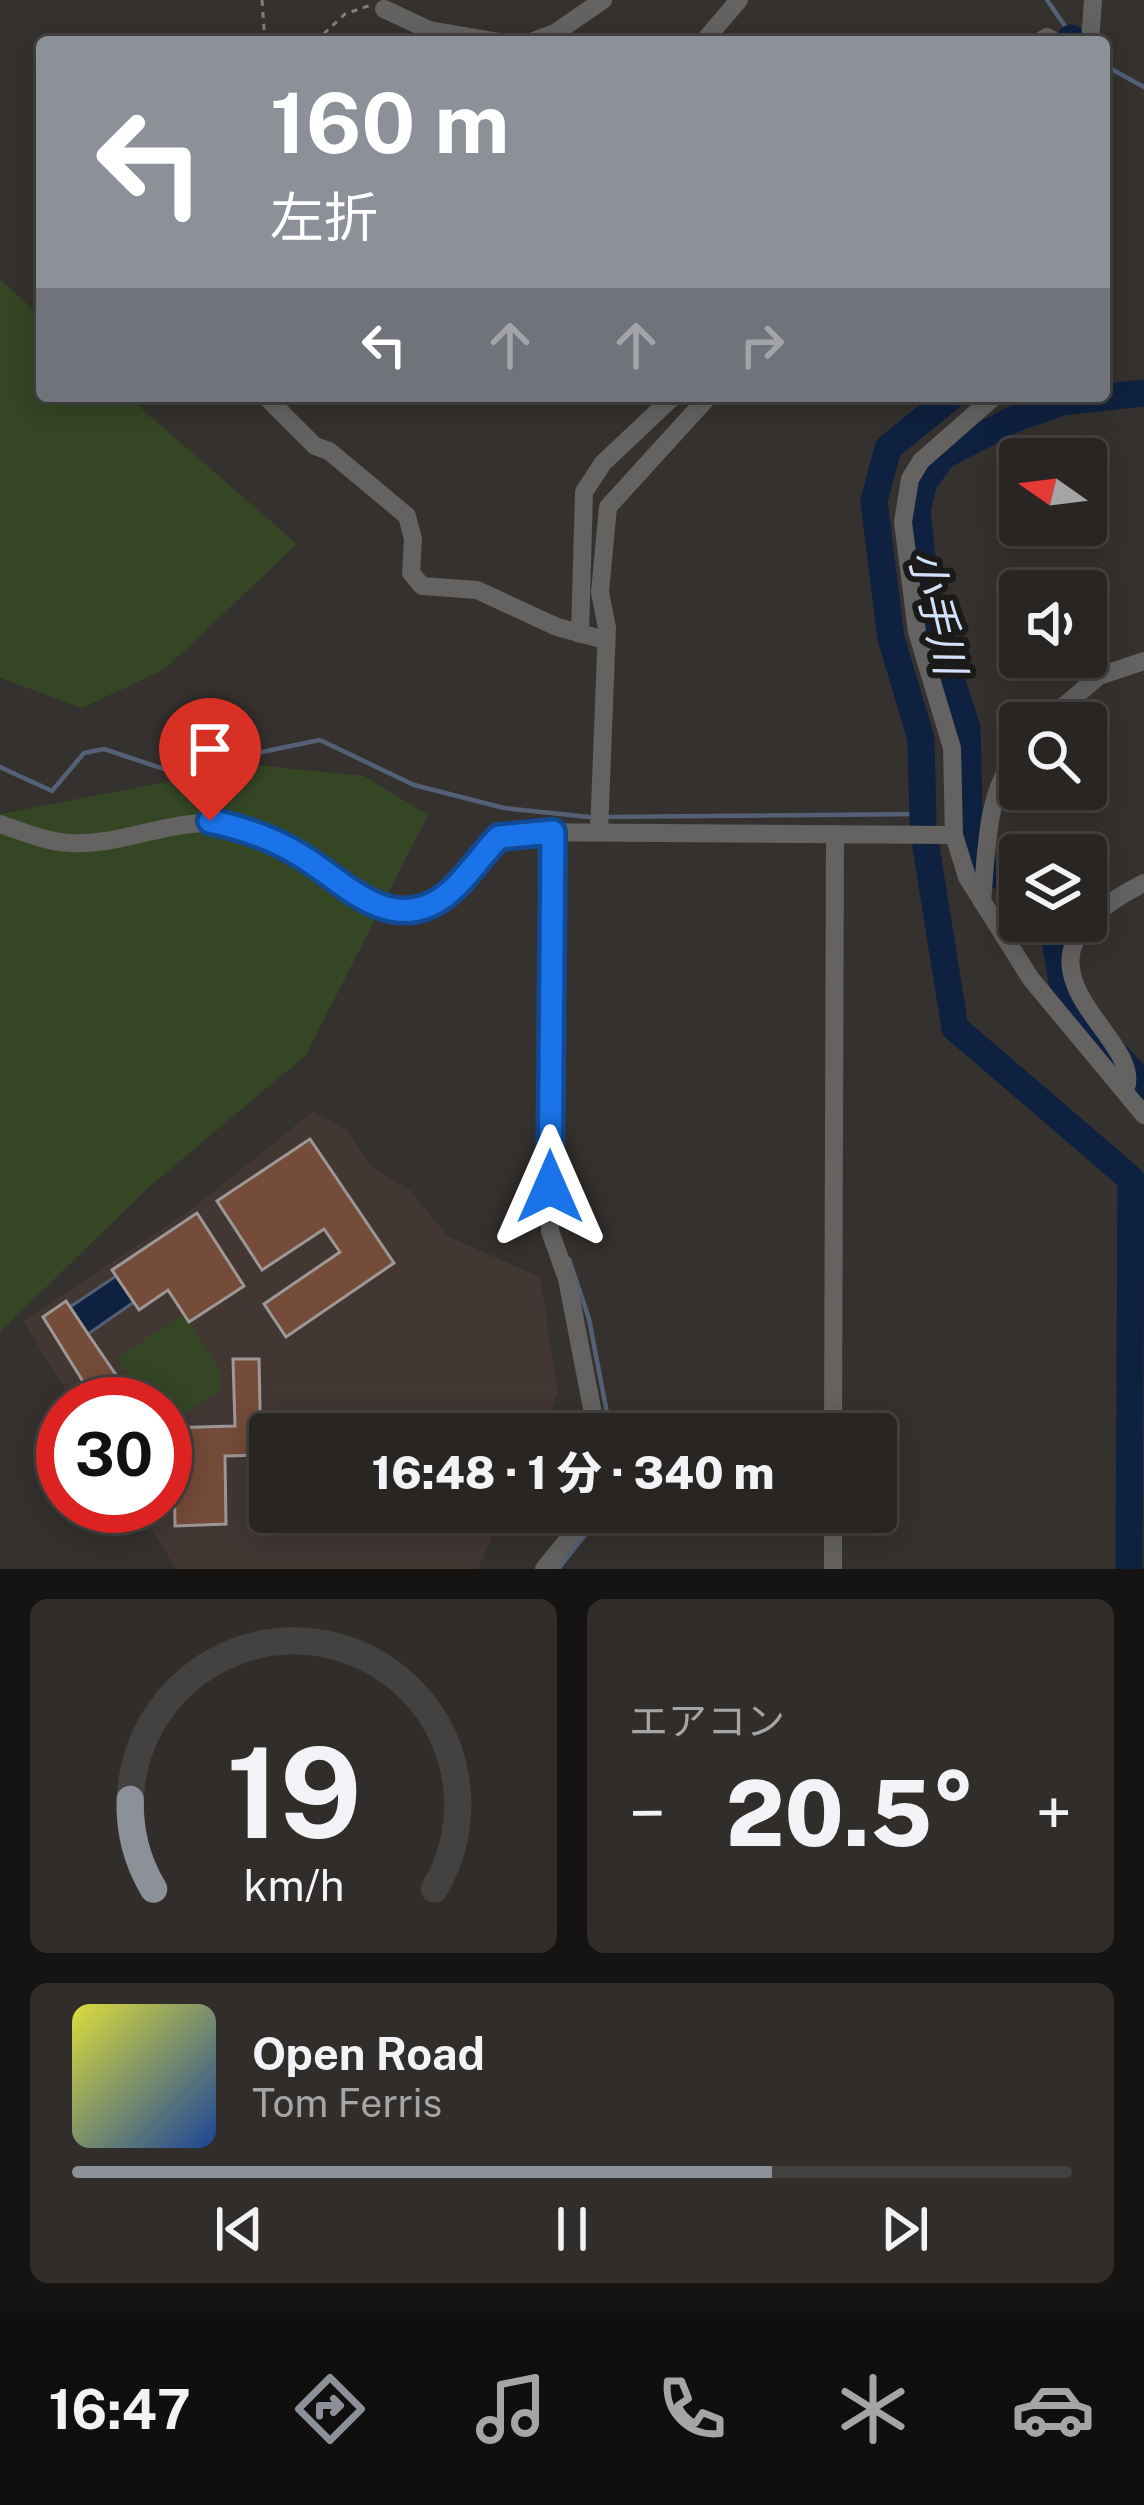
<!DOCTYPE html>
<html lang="ja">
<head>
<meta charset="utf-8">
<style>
  body { margin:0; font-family:"Public Sans","Noto Sans JP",sans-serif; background:#302d2b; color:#f1f3f6; height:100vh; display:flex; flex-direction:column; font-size:45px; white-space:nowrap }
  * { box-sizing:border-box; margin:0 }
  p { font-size:39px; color:#a5a5a6 }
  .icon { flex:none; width:66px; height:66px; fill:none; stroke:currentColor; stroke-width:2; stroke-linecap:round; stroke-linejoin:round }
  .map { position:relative; height:1569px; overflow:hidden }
  .panel { display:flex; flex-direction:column; gap:30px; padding:30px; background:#161413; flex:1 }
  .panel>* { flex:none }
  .guide { position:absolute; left:36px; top:36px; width:1074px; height:366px; border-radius:12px; box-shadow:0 6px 30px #0003,0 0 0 3px #444241; background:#8c9099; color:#fff; overflow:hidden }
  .needle { width:78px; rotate:284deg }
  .fabs { position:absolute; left:999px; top:438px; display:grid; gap:24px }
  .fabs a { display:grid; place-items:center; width:108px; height:108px; border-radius:12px; background:#282523; box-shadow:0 6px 30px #0003,0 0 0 3px #444241; font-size:60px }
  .speed { position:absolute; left:36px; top:1377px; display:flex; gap:24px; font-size:60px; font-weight:700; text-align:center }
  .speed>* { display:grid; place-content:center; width:156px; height:156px; border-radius:50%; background:#282523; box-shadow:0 6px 30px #0003,0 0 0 3px #444241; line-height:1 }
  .speed .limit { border:18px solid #d22; background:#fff; color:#111 }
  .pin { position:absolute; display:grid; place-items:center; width:102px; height:102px; color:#fff; margin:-123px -51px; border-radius:50% 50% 50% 0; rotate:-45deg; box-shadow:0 0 12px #0007 }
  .pin .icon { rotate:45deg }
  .me { position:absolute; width:132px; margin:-66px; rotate:0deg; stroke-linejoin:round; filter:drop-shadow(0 0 9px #0008) }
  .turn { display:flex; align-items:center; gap:42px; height:252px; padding:0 36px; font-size:54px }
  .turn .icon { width:156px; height:156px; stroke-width:2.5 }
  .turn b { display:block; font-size:84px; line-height:102px }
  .lanes { display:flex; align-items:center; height:114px; padding:0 36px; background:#0003; justify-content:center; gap:60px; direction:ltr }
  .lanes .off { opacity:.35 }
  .big { font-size:90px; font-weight:800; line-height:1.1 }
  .panel .card { flex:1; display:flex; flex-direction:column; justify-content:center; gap:18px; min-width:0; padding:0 42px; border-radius:18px; background:#302d2b }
  .panel .dial { align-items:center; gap:0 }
  .dial svg { height:312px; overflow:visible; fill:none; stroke:#444241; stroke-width:7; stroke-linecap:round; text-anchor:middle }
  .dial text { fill:#f1f3f6; stroke:none }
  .song { display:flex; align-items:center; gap:36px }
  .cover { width:144px; height:144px; border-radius:18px; background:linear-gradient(135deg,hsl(60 70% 55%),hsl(220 70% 35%)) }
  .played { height:12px; border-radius:6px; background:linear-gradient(90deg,#8c9099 70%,#444241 70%) }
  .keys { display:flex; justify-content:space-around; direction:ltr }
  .heat { display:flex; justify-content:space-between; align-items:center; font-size:66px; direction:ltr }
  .panel .tiles { flex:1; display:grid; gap:30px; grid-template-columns:1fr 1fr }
  .card:last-child { grid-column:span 2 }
  .trip { position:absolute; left:249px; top:1413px; width:648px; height:120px; border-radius:12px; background:#282523; box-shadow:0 6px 30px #0003,0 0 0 3px #444241; font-weight:800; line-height:120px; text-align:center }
  .menu { display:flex; height:192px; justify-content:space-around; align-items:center; background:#100f0e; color:#a5a5a6 }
  .menu .icon { width:84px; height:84px }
  .menu .selected { color:#8c9099 }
  .menu b { font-size:54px; color:#f1f3f6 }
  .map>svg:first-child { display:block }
  .built { fill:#423733 }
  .green { fill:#344624 }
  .water { fill:#0e2140; stroke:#536075; stroke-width:3 }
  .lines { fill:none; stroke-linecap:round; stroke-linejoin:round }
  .stream { stroke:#536075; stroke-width:4.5 }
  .river { stroke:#0e2140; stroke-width:27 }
  .building { fill:#754b39; stroke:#9d9896; stroke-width:3 }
  .path { stroke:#837f7e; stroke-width:3; stroke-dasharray:6 6; stroke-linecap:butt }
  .street { stroke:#646361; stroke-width:18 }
  .route-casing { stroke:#114b97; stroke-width:30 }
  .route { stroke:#1a73e8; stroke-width:21 }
  .labels { text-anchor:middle; stroke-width:12; stroke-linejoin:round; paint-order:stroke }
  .water-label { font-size:42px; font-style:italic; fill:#d3e2fb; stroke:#1b1a19 }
</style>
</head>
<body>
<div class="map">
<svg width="1144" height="1569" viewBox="0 0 1144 1569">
  <rect width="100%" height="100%" fill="#35312f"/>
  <polygon class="built" points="313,1111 347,1130 372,1167 410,1190 447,1236 540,1277 558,1392 540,1434 270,1434 270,1512 504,1512 478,1569 176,1569 137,1506 165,1506 165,1404 74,1404 23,1321 197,1205"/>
  <g class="green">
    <polygon points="0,279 42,318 42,396 127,396 297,544 165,669 82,708 0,678"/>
    <polygon points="255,765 364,776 428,815 306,1055 148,1188 0,1332 0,814"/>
    <polygon points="184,1314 220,1370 220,1390 165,1427 165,1404 147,1404 117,1358"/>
  </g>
  <polygon class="water" points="116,1276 134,1302 88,1334 70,1307"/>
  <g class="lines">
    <g class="stream">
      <polyline points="1047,0 1076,42"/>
      <polyline points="1104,65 1144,87"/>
      <polyline points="0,767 52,791 84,753 104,749 170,771 320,740 414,785 504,808 589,817"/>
      <polyline points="606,817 922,814"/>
      <polyline points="569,1259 589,1319 611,1434"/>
      <polyline points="558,1569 603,1512"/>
    </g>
    <g class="river">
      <polyline points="1070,42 1071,38"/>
      <polyline points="923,822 921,739 891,638 874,501 888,448 952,396"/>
      <polyline points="926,847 955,1028 1131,1179 1129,1569"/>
      <polyline points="1020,888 979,864 970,848 967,728 927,606 917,510 924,482 943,456 1014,419 1062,402 1144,393"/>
      <polyline points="1052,921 1065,999 1144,1085"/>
    </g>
  </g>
  <g class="building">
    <polygon points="310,1139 394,1263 286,1337 264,1304 340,1252 324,1229 262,1270 217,1201"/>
    <polygon points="197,1213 244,1286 189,1322 168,1290 139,1310 112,1270"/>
    <polygon points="66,1301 88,1334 136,1404 97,1404 43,1317"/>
    <polygon points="233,1359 259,1359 261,1455 225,1456 226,1524 175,1526 174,1457 165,1457 165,1428 235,1426"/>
  </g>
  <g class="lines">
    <g class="path">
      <polyline points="262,0 265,42"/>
      <polyline points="315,42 345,14 371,5"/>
    </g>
    <g class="street">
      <polyline points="384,9 429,30 500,42"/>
      <polyline points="531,42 555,33 603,0"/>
      <polyline points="703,42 739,0"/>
      <polyline points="1039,42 1047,37 1056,42"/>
      <polyline points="1090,42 1093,0"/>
      <polyline points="265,396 315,446 329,451 407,516 413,539 411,573 422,586 477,590 557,627 605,640"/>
      <polyline points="995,396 921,461 910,479 903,522 917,632 952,748 954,835 967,877 1031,979 1144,1115"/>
      <polyline points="580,634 584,492 603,463 674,396"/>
      <polyline points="1044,723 1099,676 1144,661"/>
      <path d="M 0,824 C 23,832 47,842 71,843 C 131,846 183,810 245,828 C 293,843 362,918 408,911 C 450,905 470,865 499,837 L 512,832 L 954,835"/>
      <polyline points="552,832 550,1231 567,1279 597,1434"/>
      <polyline points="599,832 607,628 600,592 608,507 709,396"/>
      <path d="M 982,902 C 987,850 985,792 1020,750"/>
      <path d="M 1126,1088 C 1144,1033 980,965 1144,883"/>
      <polyline points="833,1434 835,834"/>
      <polyline points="544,1569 590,1512"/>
      <polyline points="833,1569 833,1512"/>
    </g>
  </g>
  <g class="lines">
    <g class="route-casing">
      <path id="route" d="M 210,821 C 242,828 270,837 298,854 C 339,877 381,929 432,904 C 459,891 478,858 499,837 L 553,832 L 550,1187"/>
    </g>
    <use href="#route" class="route"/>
  </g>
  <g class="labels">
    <g class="water-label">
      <text transform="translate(938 612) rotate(77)" y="15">小手川</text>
    </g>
  </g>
</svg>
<div class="fabs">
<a><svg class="needle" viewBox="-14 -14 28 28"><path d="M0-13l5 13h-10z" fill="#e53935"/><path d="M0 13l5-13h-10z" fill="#a5a5a6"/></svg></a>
<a><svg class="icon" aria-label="sound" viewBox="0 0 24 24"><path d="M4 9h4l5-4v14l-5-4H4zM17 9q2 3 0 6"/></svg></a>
<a><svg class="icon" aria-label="search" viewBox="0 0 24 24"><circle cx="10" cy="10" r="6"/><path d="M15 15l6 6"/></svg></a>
<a><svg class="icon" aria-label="layers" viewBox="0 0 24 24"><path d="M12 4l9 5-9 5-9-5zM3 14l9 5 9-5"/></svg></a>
</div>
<div class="speed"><div class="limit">30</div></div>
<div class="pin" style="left:210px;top:821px;background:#d93025"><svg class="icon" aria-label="arrive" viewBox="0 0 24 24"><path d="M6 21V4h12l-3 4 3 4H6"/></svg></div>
<svg class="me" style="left:550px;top:1187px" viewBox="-20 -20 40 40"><path d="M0-17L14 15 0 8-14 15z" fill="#1a73e8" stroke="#fff" stroke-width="4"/></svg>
<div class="trip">16:48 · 1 分 · 340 m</div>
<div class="guide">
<div class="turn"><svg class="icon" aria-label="left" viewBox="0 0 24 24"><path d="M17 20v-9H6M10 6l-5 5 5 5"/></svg><div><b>160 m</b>左折</div></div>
<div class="lanes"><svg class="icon" aria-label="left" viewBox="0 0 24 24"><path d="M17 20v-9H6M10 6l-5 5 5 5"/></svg><svg class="icon off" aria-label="ahead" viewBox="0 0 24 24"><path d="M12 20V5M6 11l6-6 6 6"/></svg><svg class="icon off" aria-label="ahead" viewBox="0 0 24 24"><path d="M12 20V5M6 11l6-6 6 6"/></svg><svg class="icon off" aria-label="right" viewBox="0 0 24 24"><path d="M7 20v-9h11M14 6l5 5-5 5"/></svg></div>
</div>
</div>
<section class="panel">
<div class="tiles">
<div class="card dial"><svg viewBox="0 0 100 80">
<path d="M14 69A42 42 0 1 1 86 69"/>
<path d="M14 69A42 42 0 0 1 8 46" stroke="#8c9099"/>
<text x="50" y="56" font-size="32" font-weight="700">19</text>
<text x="50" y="72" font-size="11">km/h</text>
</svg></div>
<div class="card"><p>エアコン</p>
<div class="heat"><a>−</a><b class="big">20.5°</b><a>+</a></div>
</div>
<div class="card">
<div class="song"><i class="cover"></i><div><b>Open Road</b><p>Tom Ferris</p></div></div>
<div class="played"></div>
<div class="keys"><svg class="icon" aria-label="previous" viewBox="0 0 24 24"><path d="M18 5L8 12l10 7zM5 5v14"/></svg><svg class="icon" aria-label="pause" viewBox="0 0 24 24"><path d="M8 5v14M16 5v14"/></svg><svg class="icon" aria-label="next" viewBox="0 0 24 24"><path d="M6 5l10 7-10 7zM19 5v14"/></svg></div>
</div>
</div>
</section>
<nav class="menu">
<b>16:47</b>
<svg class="icon selected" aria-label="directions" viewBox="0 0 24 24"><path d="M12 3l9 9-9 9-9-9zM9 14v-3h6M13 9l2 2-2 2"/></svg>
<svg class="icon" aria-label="music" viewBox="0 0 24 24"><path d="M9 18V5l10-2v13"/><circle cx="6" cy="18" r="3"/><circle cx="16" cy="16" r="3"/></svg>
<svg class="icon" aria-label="phone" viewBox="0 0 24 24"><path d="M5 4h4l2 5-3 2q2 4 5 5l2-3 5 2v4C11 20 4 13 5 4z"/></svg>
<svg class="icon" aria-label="climate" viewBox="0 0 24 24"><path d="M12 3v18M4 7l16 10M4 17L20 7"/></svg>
<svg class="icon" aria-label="car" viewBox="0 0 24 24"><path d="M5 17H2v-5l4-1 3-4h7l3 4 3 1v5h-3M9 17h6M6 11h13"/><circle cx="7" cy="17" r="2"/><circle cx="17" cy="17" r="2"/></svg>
</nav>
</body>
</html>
